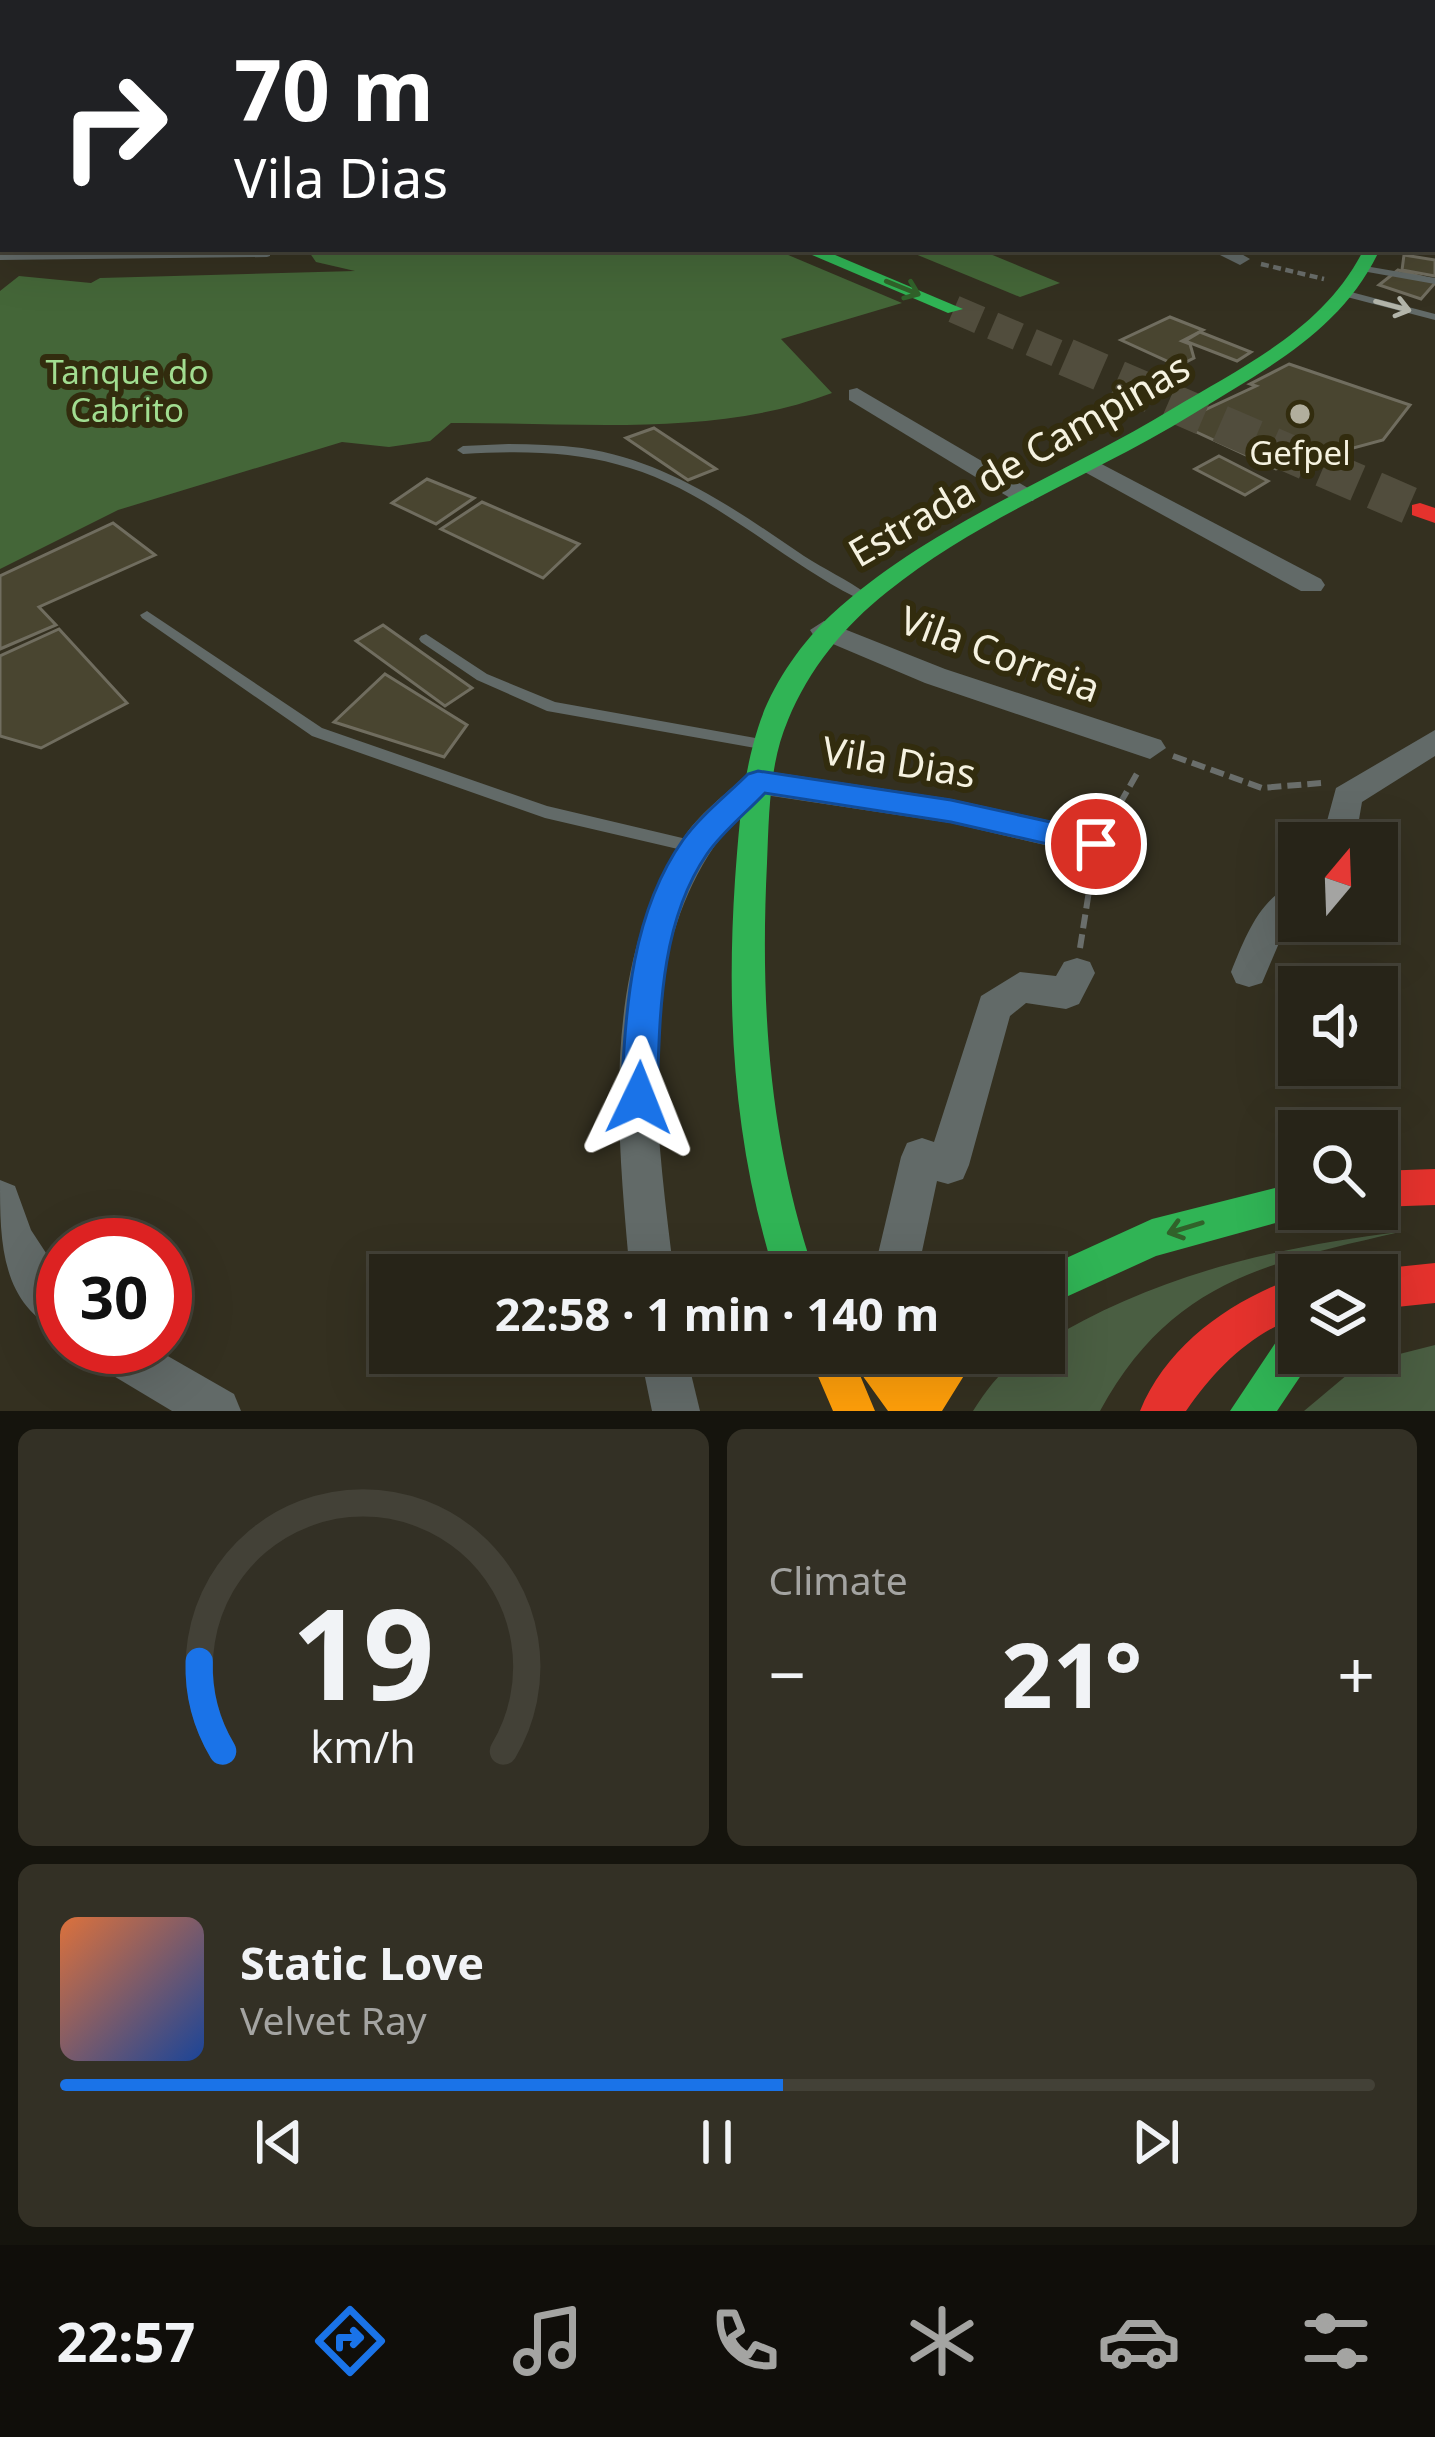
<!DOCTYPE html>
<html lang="en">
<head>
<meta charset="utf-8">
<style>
  body { margin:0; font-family:"Noto Sans",sans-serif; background:#333025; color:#f1f3f6; height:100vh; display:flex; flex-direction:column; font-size:45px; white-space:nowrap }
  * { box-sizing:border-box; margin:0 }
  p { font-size:39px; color:#a4a4a2 }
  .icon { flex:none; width:66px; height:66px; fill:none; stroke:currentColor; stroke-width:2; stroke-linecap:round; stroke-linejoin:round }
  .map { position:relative; height:1411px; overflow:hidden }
  .side { display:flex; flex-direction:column; gap:18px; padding:18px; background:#15140d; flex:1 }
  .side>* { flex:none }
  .hud { position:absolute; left:0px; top:0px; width:1437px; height:252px; box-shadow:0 12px 48px #0002,0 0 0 3px #434137; background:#202124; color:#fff; overflow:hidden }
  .needle { width:78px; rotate:19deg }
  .controls { position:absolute; left:1278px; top:822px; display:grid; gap:24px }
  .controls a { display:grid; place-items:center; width:120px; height:120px; border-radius:0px; background:#272418; box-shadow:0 12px 48px #0002,0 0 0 3px #434137; font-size:60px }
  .speed { position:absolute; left:36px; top:1218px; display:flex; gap:24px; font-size:60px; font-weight:700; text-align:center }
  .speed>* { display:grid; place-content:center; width:156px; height:156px; border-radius:50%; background:#272418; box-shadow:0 12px 48px #0002,0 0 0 3px #434137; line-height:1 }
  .speed .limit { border:18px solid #d22; background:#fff; color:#111 }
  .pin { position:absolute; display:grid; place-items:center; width:102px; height:102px; color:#fff; margin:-51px; border:6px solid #fff; border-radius:50%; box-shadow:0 3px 12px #0007 }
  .me { position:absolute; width:132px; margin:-66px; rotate:2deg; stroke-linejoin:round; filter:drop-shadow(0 0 9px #0008) }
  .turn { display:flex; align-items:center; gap:42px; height:252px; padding:0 36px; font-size:54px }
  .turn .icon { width:156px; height:156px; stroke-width:2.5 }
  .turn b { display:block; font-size:84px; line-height:102px }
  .big { font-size:90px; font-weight:700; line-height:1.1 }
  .side .widget { flex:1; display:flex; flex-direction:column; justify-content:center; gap:18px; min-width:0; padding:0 42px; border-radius:18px; background:#333025 }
  .side .dial { align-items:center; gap:0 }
  .dial svg { height:312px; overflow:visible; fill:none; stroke:#434137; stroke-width:7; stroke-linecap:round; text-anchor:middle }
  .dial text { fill:#f1f3f6; stroke:none }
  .song { display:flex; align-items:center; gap:36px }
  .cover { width:144px; height:144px; border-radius:18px; background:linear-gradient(135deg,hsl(20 70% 55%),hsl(220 70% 35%)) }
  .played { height:12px; border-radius:6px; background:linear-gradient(90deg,#1a73e8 55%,#434137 55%) }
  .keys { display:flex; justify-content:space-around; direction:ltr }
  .heat { display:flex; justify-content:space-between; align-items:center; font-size:66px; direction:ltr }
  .side .tiles { flex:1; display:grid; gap:18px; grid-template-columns:1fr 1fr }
  .widget:last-child { grid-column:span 2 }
  .trip { position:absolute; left:369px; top:1254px; width:696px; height:120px; border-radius:0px; background:#272418; box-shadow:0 12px 48px #0002,0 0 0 3px #434137; font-weight:700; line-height:120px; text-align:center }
  .tabs { display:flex; height:192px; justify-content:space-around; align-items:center; background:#100e0a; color:#a4a4a2 }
  .tabs .icon { width:84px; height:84px }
  .tabs .selected { color:#1a73e8 }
  .tabs b { font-size:54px; color:#f1f3f6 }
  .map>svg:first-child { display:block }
  .green { fill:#4a5e42 }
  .forest { fill:#446638 }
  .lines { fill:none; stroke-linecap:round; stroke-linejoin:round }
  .stream { stroke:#11214b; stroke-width:4.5 }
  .building { fill:#494530; stroke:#706d5f; stroke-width:3 }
  .primary-tunnel-far1 { stroke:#514d3d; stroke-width:28; stroke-dasharray:28 14; stroke-linecap:butt }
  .primary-tunnel { stroke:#514d3d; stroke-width:38; stroke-dasharray:38 18; stroke-linecap:butt }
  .path-far2 { stroke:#6a6e6b; stroke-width:3; stroke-dasharray:6 3; stroke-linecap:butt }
  .path-far1 { stroke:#6a6e6b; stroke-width:4.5; stroke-dasharray:8 4.5; stroke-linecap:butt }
  .path { stroke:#6a6e6b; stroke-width:6; stroke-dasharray:14 6; stroke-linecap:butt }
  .lane { fill:#626a68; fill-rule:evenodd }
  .street { fill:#626a68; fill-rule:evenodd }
  .fast { fill:#30b455; fill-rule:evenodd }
  .slow { fill:#ff9f0a; fill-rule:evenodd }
  .jam { fill:#e5322d; fill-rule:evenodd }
  .oneway { stroke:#31622a }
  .oneway2 { stroke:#b3b5aa }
  .route { fill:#1a73e8; stroke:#114b97; stroke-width:3 }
  .poi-dot { fill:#b1ae9d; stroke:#322c0e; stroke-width:4.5 }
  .labels { text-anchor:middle; stroke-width:12; stroke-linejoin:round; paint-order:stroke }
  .far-park-label { font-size:33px; fill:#a1dd90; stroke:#322c0e }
  .far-poi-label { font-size:33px; fill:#f5f2e0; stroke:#322c0e }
  .street-label { font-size:39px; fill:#f5f2e0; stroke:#322c0e }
</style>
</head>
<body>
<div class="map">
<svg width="1435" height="1411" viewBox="0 0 1435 1411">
  <rect width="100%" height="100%" fill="#343020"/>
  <g class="green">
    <path d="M 1400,1232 C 1266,1263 1171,1281 1100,1411 L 973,1411 C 989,1386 1012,1353 1044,1353 L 1044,1343 C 1152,1276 1275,1247 1400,1232 Z"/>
    <polygon points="1435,1345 1435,1411 1304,1411 1360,1364"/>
  </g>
  <g class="forest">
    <path d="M 307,249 L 774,249 L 902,303 L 781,339 L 832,393 C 715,438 574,422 451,423 L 430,441 L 389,447 L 342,442 L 118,510 L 0,569 L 0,291 L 19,276 L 91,283 L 100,278 L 355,271 L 316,262 Z"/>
    <polygon points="903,249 978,249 1060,283 1020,297"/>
  </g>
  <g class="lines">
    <polyline class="stream" points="404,3 413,0"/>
  </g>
  <g class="building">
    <polygon points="1404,255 1435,260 1435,276 1402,270"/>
    <polygon points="1398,270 1435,281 1435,283 1421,299 1379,285"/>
    <polygon points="1170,317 1203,330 1182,341 1190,344 1194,358 1178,366 1121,340"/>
    <polygon points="1200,332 1251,352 1237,361 1185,341"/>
    <polygon points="1289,364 1410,405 1383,440 1276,469 1177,423 1256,386 1250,384"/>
    <polygon points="654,428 716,469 688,480 626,438"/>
    <polygon points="1219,456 1268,481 1245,495 1195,469"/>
    <polygon points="427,479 474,498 436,524 392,503"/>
    <polygon points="482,502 579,544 543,578 441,529"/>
    <polygon points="113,523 155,555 39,607 56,625 0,649 0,576"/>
    <polygon points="383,625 472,688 445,706 356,641"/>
    <polygon points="59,629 127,703 41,748 0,736 0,656"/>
    <polygon points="385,674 467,725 444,757 334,722"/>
  </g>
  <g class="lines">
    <polyline class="primary-tunnel-far1" points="954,309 1073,360"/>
    <polyline class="primary-tunnel" points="1066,357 1420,510"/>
    <g class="path-far2">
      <polyline points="453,0 463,3"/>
      <polyline points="539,3 556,0"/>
    </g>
    <polyline class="path-far1" points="1261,264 1324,279"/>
    <g class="path">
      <polyline points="1173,756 1262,788 1321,783"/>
      <polyline points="1110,821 1139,770"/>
      <polyline points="1080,948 1092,872"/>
    </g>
    <g class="lane">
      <rect x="1434" y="95" width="1" height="4"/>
      <rect x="1434" y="219" width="1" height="6"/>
      <rect x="1434" y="236" width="1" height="6"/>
      <polygon points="270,252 270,256 267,257 0,260 0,254"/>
      <polygon points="1365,266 1435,278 1435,284 1362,271 1360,269"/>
      <polygon points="1351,292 1435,314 1435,320 1347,297 1347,293"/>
      <path d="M 508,444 C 533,444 557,445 582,448 C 666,460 735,509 804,556 C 824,569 848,580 867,594 L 860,598 L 855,597 C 808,573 766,540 721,512 C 634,456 565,448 463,454 L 457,450 L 463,446 Z"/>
      <polygon points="147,611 322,728 547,806 695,841 701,843 703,847 701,851 695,853 545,818 312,736 142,618 140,615"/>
      <polygon points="426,634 487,674 555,702 761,739 769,744 761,749 547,711 477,680 421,642 419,639 421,636"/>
    </g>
    <g class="street">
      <polygon points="144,0 160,0 162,3 146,3"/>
      <rect x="0" y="122" width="3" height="10"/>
      <polygon points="0,193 3,193 0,206"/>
      <polygon points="1208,249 1233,249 1250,259 1240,265"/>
      <polygon points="857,388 1033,491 1036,496 1033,501 1015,501 849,400 849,390"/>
      <polygon points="1090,458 1321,579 1325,585 1321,591 1301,591 1081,470 1081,460"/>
      <polygon points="824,621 945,669 1161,740 1166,748 1150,759 925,683 814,636 810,630"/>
      <polygon points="1435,730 1435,756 1362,802 1355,843 1321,843 1336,788"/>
      <path d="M 758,770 L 951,799 L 1096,831 L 1108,835 L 1113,844 L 1108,853 L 1096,857 L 951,823 L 765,795 C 746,814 722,832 708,856 C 632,978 658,1140 674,1275 L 630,1275 C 617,1128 600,972 682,840 C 698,814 725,795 747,774 Z"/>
      <path d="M 1299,882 L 1299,918 L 1282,936 L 1262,983 L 1249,987 L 1236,983 L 1231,972 C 1245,938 1260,895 1299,882 Z"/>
      <polygon points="1077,958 1090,962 1095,973 1079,1004 1066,1009 1026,1003 1010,1016 969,1165 963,1179 948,1184 937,1181 917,1275 873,1275 901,1157 907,1143 922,1138 934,1142 981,996 1020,972 1056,976 1064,962"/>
      <path d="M 0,1180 L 15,1186 L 31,1230 L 63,1279 L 63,1333 C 0,1306 0,1240 0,1180 Z"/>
      <polygon points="85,1347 152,1347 234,1394 241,1411 172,1411 92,1363"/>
      <polygon points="640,1353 686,1353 700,1411 652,1411"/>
    </g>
    <g class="fast">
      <polygon points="1413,0 1426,0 1411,3"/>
      <polygon points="798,249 821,249 963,309 948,313"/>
      <path d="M 1364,249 L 1380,249 C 1342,331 1267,368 1193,414 C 1094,475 978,518 887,592 C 844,626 809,669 788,720 C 769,764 769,816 767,863 C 760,1005 769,1140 815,1275 L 775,1275 C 734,1145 726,1016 735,880 C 739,828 742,778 758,728 C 770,688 800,644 831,615 C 930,524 1059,478 1172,409 C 1245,365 1324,329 1364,249 Z"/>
      <polygon points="1299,1182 1299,1209 1314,1209 1312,1213 1156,1256 1044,1307 1044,1275 1029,1275 1152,1219"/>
      <polygon points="1299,1324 1299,1353 1316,1353 1277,1411 1230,1411 1284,1330"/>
    </g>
    <polygon class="slow" points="808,1353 850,1353 855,1365 850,1353 897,1353 915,1377 932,1353 978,1353 942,1411 888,1411 857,1368 875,1411 833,1411"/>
    <g class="jam">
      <polygon points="0,20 3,21 3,29 0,28"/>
      <polygon points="1420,503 1435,508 1435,523 1412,515 1412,505"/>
      <polygon points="1435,1169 1435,1205 1377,1207 1377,1171"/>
      <polygon points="1435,1263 1435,1303 1377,1309 1377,1275 1363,1275 1377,1269"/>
      <path d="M 1299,1276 L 1299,1316 C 1250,1334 1215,1369 1186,1411 L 1140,1411 C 1168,1343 1232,1300 1299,1276 Z"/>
    </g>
  </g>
  <defs><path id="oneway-shaft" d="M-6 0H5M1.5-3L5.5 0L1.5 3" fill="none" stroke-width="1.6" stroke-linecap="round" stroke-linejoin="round" transform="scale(3)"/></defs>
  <g class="oneway">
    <use href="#oneway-shaft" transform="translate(903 288) rotate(22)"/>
    <use href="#oneway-shaft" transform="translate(1185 1228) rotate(163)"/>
  </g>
  <use class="oneway2" href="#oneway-shaft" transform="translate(1393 306) rotate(15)"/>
  <path class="route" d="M 758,771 L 951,800 L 1096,832 L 1111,844 L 1096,855 L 951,822 L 765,793 C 746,813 722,832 707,854 C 659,924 660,1017 657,1098 L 652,1109 L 639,1114 L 627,1109 L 621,1098 C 626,1010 630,915 683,840 C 700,816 727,795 748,774 Z"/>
  <circle class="poi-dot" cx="1300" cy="414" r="12"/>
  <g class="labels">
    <g class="far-park-label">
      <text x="127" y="384">Tanque do<tspan x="127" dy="38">Cabrito</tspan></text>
    </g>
    <g class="far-poi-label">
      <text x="1300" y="465">Gefpel</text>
    </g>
    <g class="street-label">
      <text transform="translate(1019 460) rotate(-30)" y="14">Estrada de Campinas</text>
      <text transform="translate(1000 654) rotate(20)" y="14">Vila Correia</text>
      <text transform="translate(899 762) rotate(9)" y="14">Vila Dias</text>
    </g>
  </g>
</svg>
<div class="controls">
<a><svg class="needle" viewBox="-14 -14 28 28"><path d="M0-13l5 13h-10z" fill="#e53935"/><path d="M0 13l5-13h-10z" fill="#a4a4a2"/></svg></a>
<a><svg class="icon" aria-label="sound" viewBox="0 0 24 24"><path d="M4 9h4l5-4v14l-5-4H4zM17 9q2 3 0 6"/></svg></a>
<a><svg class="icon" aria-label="search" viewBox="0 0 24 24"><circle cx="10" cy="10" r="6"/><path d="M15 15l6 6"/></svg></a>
<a><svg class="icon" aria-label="layers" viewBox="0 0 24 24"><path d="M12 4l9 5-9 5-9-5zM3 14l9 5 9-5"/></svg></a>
</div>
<div class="speed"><div class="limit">30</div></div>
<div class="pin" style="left:1096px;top:844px;background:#d93025"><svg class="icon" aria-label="arrive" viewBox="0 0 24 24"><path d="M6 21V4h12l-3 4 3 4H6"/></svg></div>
<svg class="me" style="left:639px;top:1098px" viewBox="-20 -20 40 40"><path d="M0-17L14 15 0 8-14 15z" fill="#1a73e8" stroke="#fff" stroke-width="4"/></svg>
<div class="trip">22:58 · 1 min · 140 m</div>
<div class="hud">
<div class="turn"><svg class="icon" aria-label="right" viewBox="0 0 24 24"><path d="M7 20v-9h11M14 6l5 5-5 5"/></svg><div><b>70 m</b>Vila Dias</div></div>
</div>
</div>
<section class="side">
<div class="tiles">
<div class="widget dial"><svg viewBox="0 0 100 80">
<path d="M14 69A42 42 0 1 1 86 69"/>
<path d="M14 69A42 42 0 0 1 8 46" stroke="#1a73e8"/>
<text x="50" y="56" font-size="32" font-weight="700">19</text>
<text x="50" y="72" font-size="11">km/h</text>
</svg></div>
<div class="widget"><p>Climate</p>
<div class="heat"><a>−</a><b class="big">21°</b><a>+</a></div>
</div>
<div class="widget">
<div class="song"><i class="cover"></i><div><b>Static Love</b><p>Velvet Ray</p></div></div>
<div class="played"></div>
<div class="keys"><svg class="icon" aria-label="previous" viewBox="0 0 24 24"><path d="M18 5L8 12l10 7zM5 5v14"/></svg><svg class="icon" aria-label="pause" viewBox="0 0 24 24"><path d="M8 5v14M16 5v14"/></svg><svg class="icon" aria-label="next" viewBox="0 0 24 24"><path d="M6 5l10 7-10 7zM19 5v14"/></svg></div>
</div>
</div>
</section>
<nav class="tabs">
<b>22:57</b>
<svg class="icon selected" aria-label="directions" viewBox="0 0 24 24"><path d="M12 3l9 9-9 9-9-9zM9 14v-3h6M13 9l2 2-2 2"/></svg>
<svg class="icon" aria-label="music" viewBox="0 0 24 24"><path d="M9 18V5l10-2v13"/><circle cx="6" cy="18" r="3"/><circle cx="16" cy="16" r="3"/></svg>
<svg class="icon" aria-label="phone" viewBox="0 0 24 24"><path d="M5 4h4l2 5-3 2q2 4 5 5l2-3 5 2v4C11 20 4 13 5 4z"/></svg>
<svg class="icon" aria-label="climate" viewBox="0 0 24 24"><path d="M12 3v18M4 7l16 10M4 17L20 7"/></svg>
<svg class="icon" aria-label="car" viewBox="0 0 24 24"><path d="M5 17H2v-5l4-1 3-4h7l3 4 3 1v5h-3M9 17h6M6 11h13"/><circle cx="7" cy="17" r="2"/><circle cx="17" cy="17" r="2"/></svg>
<svg class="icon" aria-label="filters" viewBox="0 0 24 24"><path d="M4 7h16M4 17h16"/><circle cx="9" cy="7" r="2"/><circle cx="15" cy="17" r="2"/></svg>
</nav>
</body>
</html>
